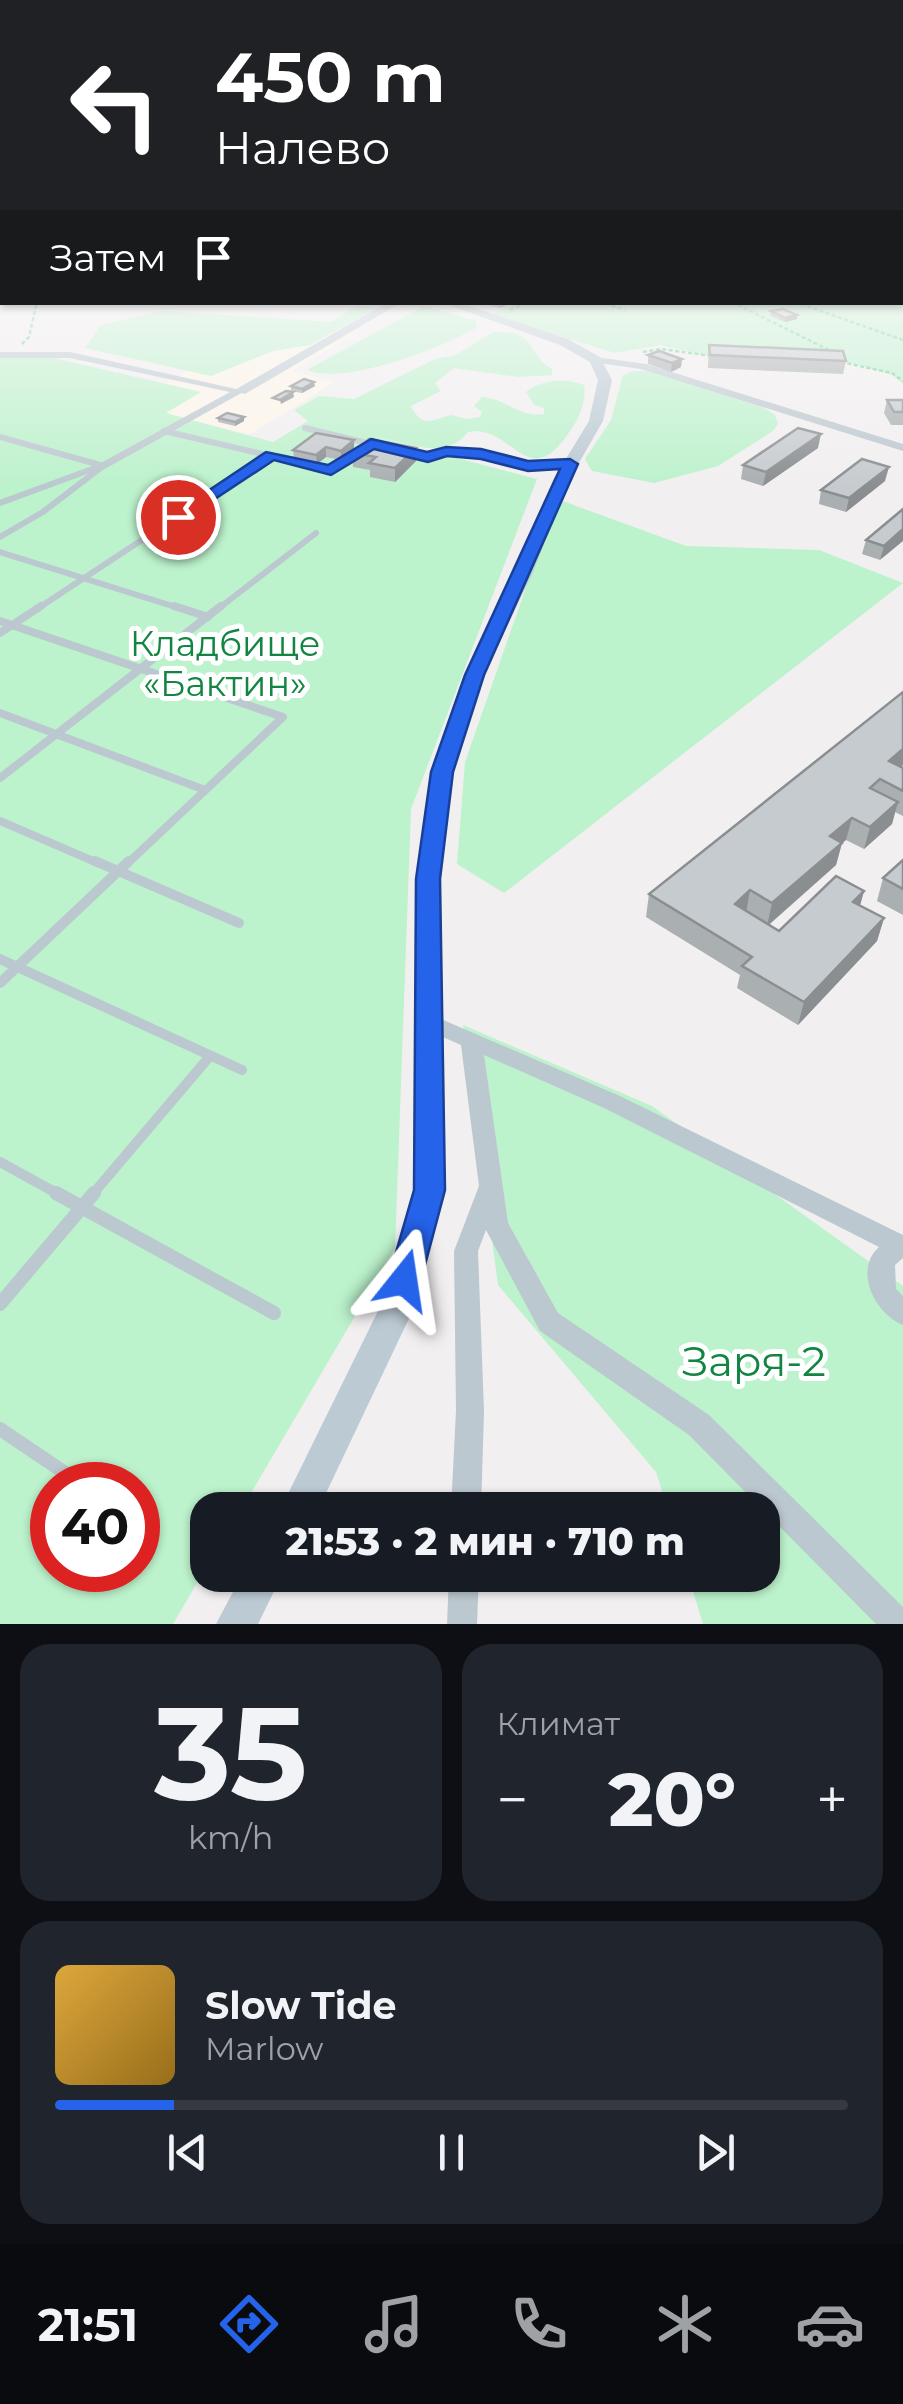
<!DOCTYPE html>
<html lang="ru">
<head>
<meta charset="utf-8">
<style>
  body { margin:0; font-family:Montserrat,sans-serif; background:#20242c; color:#f1f3f6; height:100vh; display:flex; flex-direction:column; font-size:38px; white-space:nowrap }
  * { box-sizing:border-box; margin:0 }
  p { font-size:32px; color:#9ea1a6 }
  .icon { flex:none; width:55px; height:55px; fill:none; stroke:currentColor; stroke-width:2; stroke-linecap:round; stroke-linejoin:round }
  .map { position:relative; height:1624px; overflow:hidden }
  .details { display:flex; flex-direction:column; gap:20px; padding:20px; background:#0d0f14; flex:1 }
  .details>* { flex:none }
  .banner { position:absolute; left:0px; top:0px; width:905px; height:305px; box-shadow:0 2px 8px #0004; background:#202124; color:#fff; overflow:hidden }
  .speed { position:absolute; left:30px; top:1462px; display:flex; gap:20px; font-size:50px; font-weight:700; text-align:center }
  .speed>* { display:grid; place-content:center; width:130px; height:130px; border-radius:50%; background:#171b24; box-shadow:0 2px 8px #0004; line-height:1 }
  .speed .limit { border:15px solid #d22; background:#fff; color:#111 }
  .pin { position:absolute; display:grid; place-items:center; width:85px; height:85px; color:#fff; margin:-42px; border:5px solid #fff; border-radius:50%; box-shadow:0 2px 10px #0007 }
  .me { position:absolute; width:110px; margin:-55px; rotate:15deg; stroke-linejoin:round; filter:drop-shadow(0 0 8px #0008) }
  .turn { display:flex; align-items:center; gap:35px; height:210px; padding:0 50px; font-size:45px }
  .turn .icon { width:130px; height:130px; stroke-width:2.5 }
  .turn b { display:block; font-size:70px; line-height:85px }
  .then { display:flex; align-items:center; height:95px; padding:0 50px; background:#0003; gap:20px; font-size:38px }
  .big { font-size:75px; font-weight:800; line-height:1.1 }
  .details .widget { flex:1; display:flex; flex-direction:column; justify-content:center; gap:15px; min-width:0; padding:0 35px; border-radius:30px; background:#20242c }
  .details .dial { align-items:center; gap:0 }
  .dial b { font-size:130px; line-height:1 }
  .song { display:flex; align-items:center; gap:30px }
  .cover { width:120px; height:120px; border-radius:15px; background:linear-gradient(135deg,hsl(40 70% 55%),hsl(40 70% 35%)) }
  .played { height:10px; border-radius:5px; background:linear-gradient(90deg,#2563eb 15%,#363941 15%) }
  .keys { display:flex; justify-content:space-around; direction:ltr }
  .heat { display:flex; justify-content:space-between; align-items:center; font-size:55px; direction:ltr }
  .details .tiles { flex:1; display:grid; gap:20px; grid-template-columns:1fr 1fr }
  .widget:last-child { grid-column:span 2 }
  .trip { position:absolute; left:190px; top:1492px; width:590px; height:100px; border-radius:30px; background:#171b24; box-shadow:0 2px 8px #0004; font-weight:800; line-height:100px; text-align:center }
  .tabs { display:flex; height:160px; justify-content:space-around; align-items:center; background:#090b0e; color:#9ea1a6 }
  .tabs .icon { width:70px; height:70px }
  .tabs .selected { color:#2563eb }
  .tabs b { font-size:45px; color:#f1f3f6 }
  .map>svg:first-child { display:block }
  .commercial { fill:#fdf5e9 }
  .green { fill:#bcf2cc; fill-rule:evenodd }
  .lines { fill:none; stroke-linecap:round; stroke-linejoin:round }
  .path { stroke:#72d29b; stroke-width:2.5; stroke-dasharray:4 2.5; stroke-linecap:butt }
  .lane-far3 { stroke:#bcc8cf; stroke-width:6 }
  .lane-far2 { stroke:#bcc8cf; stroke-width:8 }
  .lane-far1 { stroke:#bcc8cf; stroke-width:10 }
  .lane { stroke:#bcc8cf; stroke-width:14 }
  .street { fill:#bcc8cf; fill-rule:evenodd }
  .secondary { fill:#bccad4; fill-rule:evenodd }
  .wall { fill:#aaafb2 }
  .shaded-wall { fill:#8b8e91 }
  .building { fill:#c6cbcf; stroke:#8b8e91; stroke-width:2.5 }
  .route { fill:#2563eb; stroke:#184099; stroke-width:2.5 }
  .labels { text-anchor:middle; stroke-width:10; stroke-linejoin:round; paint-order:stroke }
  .park-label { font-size:35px; fill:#128542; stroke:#fff }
  .near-park-label { font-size:42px; fill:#128542; stroke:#fff }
</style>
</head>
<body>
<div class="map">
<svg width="903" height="1624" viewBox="0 0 903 1624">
  <rect width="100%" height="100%" fill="#f2eff0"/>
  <polygon class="commercial" points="314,323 359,331 292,371 335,382 250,434 158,412 164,384 209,360 236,366"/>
  <g class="green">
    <polygon points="903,260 903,384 892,375 840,360 703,355 660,345 615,353 491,315 516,302 902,302"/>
    <polygon points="357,306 377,308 310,345 273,351 211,376 85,348 101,325 162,311 331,322"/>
    <path d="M 424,306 L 476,321 L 477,327 C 443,348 343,386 307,370 Z"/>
    <path d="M 493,332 C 540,330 525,354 552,369 L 552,375 L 518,377 L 454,368 L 435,383 L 441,391 L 411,406 C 422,429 432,420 451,415 L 466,419 L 480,417 L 482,412 L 474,406 L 482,397 C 505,398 520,418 544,414 L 544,408 L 534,405 L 526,392 C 542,379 565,378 584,385 C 587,400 579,419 570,431 C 527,496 514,424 468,432 C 445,463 404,441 373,436 L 537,479 L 411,809 L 395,1248 L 241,1510 L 208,1510 L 207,1566 L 173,1624 L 0,1624 L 0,357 L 45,356 L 201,392 L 166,413 L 273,442 L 308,421 L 294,410 L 319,396 L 354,399 L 435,359 L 456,355 ZM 52,1485 L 138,1485 L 138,1570 L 52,1570 Z"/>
    <polygon points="632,371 651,371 764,408 775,415 778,424 773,431 718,466 654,483 592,471 585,459 611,420 623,375"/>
    <polygon points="557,499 686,546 819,550 903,583 504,893 457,864 465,762"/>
    <polygon points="463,1025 652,1106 903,1286 903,1624 703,1624 688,1575 762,1575 762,1510 668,1510 656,1472 498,1285"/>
  </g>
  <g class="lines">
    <g class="path">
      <polyline points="599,302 625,310"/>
      <polyline points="732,302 831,351"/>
      <polyline points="795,302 903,340"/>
      <polyline points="510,310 528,302"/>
      <polyline points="22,344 29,337 37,302"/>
      <polyline points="643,352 661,349 712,356"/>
      <polyline points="841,362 892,373 903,381"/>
    </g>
    <g class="lane-far3">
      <polyline points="305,428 375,445"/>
      <polyline points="164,431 331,470 361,451"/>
      <polyline points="0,437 100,465"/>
      <polyline points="405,452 428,457 447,452 481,454 528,466 570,464"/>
      <polyline points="0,503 95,468"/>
      <polyline points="0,537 43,512 103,466"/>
      <polyline points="0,552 182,609"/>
      <polyline points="37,609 271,455"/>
      <polyline points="218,609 316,533"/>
    </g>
    <g class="lane-far2">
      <polyline points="174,606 208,617"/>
      <polyline points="0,621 283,717 127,864"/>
      <polyline points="0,633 41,606"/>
      <polyline points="0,713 205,790"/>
      <polyline points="0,778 221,606"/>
      <polyline points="0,821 100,864"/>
    </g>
    <g class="lane-far1">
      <polyline points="95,861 239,923"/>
      <polyline points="0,959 242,1070"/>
      <polyline points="0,983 129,861"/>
      <polyline points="0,1162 60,1195"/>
      <polyline points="92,1195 210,1056"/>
    </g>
    <g class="lane">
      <polyline points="56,1193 274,1313"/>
      <polyline points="0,1304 94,1193"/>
      <polyline points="0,1429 83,1485"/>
    </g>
    <g class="street">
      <polygon points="0,352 70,352 245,391 103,470 99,468 99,464 230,392 70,358 0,358"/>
      <polygon points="595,357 646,364 903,444 903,451 641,369 591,362 591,358"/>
      <path d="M 427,1013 L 620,1096 L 903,1235 L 903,1258 L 895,1265 L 896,1289 L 903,1296 L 903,1325 C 875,1314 853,1270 879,1247 L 604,1108 L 484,1055 L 508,1223 L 558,1313 L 709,1415 L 903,1607 L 903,1624 L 876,1624 L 689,1435 L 540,1331 L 486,1230 L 478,1251 L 484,1411 L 481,1510 L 451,1510 L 456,1411 L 454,1251 L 479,1186 L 461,1045 L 420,1027 L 417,1021 L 420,1015 Z"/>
      <polygon points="449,1575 479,1575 477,1624 447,1624"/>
    </g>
    <g class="secondary">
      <polygon points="388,302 402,302 245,394 233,391"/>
      <polygon points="440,302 458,302 568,339 600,357 612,380 603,421 569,480 533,572 484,675 453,772 440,879 444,1190 413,1310 318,1510 280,1510 380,1307 414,1190 416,879 431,772 464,675 515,572 553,480 589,421 598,380 590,362 560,345"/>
      <polygon points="242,1575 282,1575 258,1624 216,1624"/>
    </g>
  </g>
  <g class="wall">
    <polygon points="477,302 509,302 509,304 500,308"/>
    <polygon points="771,311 797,315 797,319 785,322 770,316"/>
    <polygon points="709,345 846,361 843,374 708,368"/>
    <polygon points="648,355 682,359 681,367 671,372 648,364"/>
    <polygon points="291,386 315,386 302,393 291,391"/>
    <polygon points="887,400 903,400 903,425 891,425 884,413"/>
    <polygon points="218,418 244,421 235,426 218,422"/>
    <polygon points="354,440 354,450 341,460 326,457 317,464 294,459 293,450"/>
    <polygon points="416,448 416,461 395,482 370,477 370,470 353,467 353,453"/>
    <polygon points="818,448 763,486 741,479 743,465"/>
    <polygon points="885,481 846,512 819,504 821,490"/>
    <polygon points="903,509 880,560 862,554 866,540"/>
    <polygon points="901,767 903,768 903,816 895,812 892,824 864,849 846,840 842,843 836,865 769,925 779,931 864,891 860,905 884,918 877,941 798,1025 737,988 740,975 646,917 649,894"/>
    <polygon points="903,860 903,915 877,901 883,878"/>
  </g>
  <g class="shaded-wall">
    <polygon points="500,302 509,302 509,304 500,308"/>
    <polygon points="797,315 797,319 785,322 785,318"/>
    <polygon points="682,359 681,367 671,372 672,363"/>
    <polygon points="314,382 315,386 302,393 302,389"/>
    <polygon points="293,392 294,397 281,404 280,400"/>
    <polygon points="244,417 244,421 235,426 235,422"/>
    <polygon points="821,434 818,448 763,486 766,472"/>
    <polygon points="354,440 354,450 341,460 341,451"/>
    <polygon points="326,447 326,457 317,464 316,455"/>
    <polygon points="416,448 416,461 395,482 395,468"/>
    <polygon points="889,467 885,481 846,512 849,498"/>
    <polygon points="903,529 903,541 880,560 884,546"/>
    <polygon points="903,749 903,765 883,783 889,761"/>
    <polygon points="898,802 892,824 864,849 870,827"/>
    <polygon points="852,818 846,840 842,843 836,865 767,926 772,903 830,836"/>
    <polygon points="750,890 746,913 735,904"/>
    <polygon points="864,891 858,913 853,902"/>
    <polygon points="884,918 877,941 798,1025 804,1002"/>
  </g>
  <g class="building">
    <polygon points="783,309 797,315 785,318 771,311"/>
    <polygon points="709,345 843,351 846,361 710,355"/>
    <polygon points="659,351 682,359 672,363 648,355"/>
    <polygon points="304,379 314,382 302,389 291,386"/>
    <polygon points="286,391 293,392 280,400 273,398"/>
    <polygon points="887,400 903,400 903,412 894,412"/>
    <polygon points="227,413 244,417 235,422 218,418"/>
    <polygon points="798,428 821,434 766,472 743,465"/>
    <polygon points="316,433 354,440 341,451 326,447 316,455 293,450"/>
    <polygon points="369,439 416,448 395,468 369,463 376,457 353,453"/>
    <polygon points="862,459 889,467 849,498 821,490"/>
    <polygon points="903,509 903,529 884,546 866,540"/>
    <polygon points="903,692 903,749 889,761 903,768 903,791 880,779 870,788 898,802 870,827 852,818 830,836 842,843 772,903 750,890 735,904 779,931 836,876 864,891 853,902 884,918 804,1002 742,966 752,957 649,894"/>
    <polygon points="903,860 903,889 883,878"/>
  </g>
  <linearGradient id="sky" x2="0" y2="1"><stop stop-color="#81c7ec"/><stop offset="0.53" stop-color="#f9f8f8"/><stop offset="1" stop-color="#f9f8f8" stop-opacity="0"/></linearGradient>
  <rect width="903" height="487" fill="url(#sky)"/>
  <polygon class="route" points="371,439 427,452 446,447 481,449 528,461 570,459 578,464 484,675 453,772 440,879 445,1190 421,1280 416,1291 404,1295 393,1291 388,1280 414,1190 416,879 431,772 465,675 560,469 528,471 481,459 447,456 428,462 374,449 331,475 274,460 183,520 169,517 266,452 328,465"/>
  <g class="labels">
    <g class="park-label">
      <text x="225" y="656">Кладбище<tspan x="225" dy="40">«Бактин»</tspan></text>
    </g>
    <g class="near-park-label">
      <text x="754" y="1376">Заря-2</text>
    </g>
  </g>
</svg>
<div class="speed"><div class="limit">40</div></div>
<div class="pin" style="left:178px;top:517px;background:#d93025"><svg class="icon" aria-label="arrive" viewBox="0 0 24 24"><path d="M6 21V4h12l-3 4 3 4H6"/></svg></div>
<svg class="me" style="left:404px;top:1280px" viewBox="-20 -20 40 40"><path d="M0-17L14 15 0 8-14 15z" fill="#2563eb" stroke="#fff" stroke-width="4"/></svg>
<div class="trip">21:53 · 2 мин · 710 m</div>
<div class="banner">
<div class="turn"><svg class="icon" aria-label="left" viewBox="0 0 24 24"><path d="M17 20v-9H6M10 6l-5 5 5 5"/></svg><div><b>450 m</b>Налево</div></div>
<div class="then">Затем<svg class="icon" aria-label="arrive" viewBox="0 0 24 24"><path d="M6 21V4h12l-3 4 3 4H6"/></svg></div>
</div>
</div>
<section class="details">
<div class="tiles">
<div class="widget dial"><b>35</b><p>km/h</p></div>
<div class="widget"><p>Климат</p>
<div class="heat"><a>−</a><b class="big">20°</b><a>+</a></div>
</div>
<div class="widget">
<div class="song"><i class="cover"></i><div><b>Slow Tide</b><p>Marlow</p></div></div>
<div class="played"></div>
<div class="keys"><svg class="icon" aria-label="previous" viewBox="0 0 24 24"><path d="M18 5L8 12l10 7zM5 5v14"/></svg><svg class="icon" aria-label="pause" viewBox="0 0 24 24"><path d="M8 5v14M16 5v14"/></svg><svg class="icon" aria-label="next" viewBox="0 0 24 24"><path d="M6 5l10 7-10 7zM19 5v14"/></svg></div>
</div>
</div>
</section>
<nav class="tabs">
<b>21:51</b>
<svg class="icon selected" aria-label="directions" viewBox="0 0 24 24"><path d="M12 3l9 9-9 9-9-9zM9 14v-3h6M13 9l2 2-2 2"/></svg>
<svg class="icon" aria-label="music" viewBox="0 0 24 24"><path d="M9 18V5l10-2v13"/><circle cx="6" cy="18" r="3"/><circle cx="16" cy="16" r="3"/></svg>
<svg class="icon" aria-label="phone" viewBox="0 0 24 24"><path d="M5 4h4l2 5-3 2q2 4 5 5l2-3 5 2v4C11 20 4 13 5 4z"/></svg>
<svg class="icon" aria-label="climate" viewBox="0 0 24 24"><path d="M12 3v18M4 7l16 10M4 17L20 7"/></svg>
<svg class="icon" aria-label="car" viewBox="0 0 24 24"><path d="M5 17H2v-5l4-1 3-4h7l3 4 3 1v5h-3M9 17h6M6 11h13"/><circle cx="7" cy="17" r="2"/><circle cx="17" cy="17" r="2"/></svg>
</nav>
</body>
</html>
